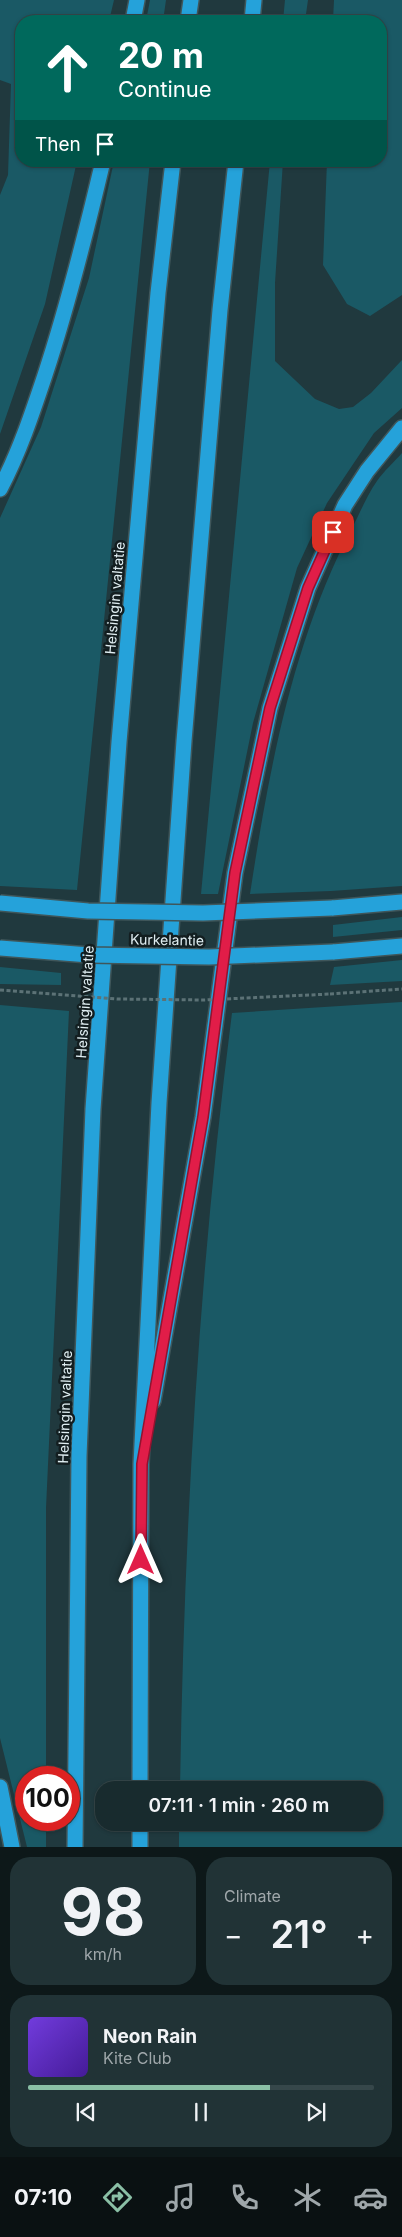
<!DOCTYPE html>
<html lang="en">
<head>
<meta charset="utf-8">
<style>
  body { margin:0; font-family:Inter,sans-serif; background:#213336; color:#f1f3f6; height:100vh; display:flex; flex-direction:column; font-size:19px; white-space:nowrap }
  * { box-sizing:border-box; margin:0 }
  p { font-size:16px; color:#9fa7aa }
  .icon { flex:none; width:28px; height:28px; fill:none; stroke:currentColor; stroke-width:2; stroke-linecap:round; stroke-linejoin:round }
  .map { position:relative; height:1847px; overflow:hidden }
  .drawer { display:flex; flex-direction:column; gap:10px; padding:10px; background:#0d1819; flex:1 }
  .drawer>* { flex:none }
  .guide { position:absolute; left:15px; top:15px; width:372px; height:152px; border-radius:20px; box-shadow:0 1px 4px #0004,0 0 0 1px #36474a; background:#00695c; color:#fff; overflow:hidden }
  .speed { position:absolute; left:15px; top:1766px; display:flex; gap:10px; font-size:25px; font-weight:700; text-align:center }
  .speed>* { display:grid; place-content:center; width:65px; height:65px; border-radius:50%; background:#182b2e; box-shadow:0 1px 4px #0004,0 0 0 1px #36474a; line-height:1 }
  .speed .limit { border:8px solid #d22; background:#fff; color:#111 }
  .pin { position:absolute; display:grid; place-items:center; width:42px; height:42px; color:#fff; margin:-21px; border-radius:10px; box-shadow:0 2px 8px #0006 }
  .me { position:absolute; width:55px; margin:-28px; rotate:0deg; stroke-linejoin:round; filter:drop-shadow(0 0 4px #0008) }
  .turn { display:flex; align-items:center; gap:18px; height:105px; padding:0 20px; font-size:22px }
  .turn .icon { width:65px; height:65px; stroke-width:2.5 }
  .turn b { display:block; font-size:35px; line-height:42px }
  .then { display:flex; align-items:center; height:48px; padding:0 20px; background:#0003; gap:10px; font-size:19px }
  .big { font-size:38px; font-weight:600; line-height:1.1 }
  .drawer .widget { flex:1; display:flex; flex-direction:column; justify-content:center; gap:8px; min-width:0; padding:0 18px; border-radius:20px; background:#213336 }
  .drawer .dial { align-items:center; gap:0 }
  .dial b { font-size:65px; line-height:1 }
  .song { display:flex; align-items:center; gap:15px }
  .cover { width:60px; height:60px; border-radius:8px; background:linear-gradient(135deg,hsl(260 70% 55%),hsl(260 70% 35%)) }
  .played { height:5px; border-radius:2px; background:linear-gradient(90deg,#8abfa5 70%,#36474a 70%) }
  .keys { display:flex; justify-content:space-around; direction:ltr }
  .heat { display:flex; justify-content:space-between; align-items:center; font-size:28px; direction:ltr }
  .drawer .tiles { flex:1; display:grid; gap:10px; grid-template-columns:1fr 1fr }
  .widget:last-child { grid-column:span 2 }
  .trip { position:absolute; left:95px; top:1781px; width:288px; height:50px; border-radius:20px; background:#182b2e; box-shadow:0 1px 4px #0004,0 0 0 1px #36474a; font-weight:600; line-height:50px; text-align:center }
  .dock { display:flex; height:80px; justify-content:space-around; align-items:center; background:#0a1112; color:#9fa7aa }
  .dock .icon { width:35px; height:35px }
  .dock .on { color:#8abfa5 }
  .dock b { font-size:22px; color:#f1f3f6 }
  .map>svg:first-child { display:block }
  .green { fill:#1a5965 }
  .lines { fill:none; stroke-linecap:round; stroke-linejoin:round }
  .motorway-casing { stroke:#3f565a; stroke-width:18 }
  .path { stroke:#5c7276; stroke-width:3; stroke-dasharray:4 2.5; stroke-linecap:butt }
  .motorway { stroke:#25a2da; stroke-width:15 }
  .motorway-bridge-casing { stroke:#3f565a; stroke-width:18; stroke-linecap:butt }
  .path-bridge { stroke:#5c7276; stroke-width:3; stroke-dasharray:4 2.5; stroke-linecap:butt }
  .motorway-bridge { stroke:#25a2da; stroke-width:15 }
  .route-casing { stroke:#92132f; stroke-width:12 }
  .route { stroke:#e11d48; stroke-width:9 }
  .labels { text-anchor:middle; stroke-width:5; stroke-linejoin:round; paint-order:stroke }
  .street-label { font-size:14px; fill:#e0eef2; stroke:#131e20 }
</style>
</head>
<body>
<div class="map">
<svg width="402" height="1847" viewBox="0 0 402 1847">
  <rect width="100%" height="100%" fill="#20393e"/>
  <g class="green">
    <polygon points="0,0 114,0 109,21 21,21 21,161 77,161 45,304 0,434 0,195 8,175 11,84 0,80"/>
    <polygon points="150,0 166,0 163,21 146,21"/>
    <polygon points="285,0 308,0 305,21 283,21"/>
    <polygon points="334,0 402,0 402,295 370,316 347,304 323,265 327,161 381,161 381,21 333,21"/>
    <polygon points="114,161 150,161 77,890 0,886 0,518 41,427 89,278"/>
    <polygon points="270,161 283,161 275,283 275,361 315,399 339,409 353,407 371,393 402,360 402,408 374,433 327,503 297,568 253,723 218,894 201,894"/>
    <path d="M 402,453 L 402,886 L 331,891 L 250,894 C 269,769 293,640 352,528 C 360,513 367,495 377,481 C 384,471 394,462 402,453 Z"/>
    <polygon points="402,917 402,930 333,937 333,925"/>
    <polygon points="402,960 402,981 330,985 334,967"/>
    <polygon points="0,967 61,973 61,985 0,984"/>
    <path d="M 402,1002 L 402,1847 L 179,1847 L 179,1823 L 374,1822 L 374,1790 L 180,1790 C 184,1530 199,1270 232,1013 Z"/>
    <polygon points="0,1005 69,1011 46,1508 46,1777 26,1778 26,1820 46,1820 46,1847 27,1847 0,1738"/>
  </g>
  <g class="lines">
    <g class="motorway-casing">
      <g id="motorway">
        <polyline points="133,21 137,0"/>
        <polyline points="188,21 191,0"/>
        <polyline points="252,21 254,0"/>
        <path d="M 0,489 C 19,453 32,414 45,375 C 68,305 86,233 103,161"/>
        <polyline points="332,908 402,902"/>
        <polyline points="333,952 402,946"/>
        <polyline points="153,1401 203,1117 235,873 270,708 308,588 345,505 367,471 402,428"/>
        <polyline points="0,1787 12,1847"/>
        <polyline points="140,1790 141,1464 159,1103 184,741 220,310 236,161"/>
        <polyline points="75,1847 79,1456 93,1109 119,742 158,293 173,161"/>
        <polyline points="140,1847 140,1822"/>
      </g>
    </g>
    <polyline class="path" points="330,994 402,989"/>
    <use href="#motorway" class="motorway"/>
    <g class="motorway-bridge-casing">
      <g id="motorway-bridge">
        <polyline points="0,903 88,911 203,913 332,908"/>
        <polyline points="0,948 89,955 209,957 333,952"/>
      </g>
    </g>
    <polyline class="path-bridge" points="0,990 117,999 204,1000 330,994"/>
    <use href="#motorway-bridge" class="motorway-bridge"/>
  </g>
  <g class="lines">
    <g class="route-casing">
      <polyline id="route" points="141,1560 142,1464 203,1117 235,873 270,708 308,588 333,532"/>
    </g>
    <use href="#route" class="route"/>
  </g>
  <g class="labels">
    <g class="street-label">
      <text transform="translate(115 598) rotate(-85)" y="5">Helsingin valtatie</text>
      <text transform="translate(167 940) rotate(1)" y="5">Kurkelantie</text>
      <text transform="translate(85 1002) rotate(-86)" y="5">Helsingin valtatie</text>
      <text transform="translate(65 1407) rotate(-88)" y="5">Helsingin valtatie</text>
    </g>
  </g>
</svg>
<div class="speed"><div class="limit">100</div></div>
<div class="pin" style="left:333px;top:532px;background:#d93025"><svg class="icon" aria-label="arrive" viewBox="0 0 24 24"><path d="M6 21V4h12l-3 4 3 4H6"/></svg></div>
<svg class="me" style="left:141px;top:1560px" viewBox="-20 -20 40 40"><path d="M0-17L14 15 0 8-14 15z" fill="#e11d48" stroke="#fff" stroke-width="4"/></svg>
<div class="trip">07:11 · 1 min · 260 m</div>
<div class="guide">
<div class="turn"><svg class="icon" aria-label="ahead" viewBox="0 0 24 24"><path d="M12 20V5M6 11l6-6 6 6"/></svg><div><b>20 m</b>Continue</div></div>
<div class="then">Then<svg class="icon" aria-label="arrive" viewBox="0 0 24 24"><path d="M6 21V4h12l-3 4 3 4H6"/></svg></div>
</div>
</div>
<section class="drawer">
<div class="tiles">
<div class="widget dial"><b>98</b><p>km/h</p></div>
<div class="widget"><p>Climate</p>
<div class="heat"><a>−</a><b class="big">21°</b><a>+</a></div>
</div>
<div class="widget">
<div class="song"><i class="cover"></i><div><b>Neon Rain</b><p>Kite Club</p></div></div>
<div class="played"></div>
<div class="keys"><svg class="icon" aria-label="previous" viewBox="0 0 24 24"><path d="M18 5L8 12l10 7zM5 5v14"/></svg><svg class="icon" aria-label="pause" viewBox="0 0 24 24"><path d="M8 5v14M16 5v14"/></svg><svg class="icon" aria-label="next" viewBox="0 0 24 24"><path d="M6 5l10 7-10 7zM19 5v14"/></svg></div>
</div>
</div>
</section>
<nav class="dock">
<b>07:10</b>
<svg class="icon on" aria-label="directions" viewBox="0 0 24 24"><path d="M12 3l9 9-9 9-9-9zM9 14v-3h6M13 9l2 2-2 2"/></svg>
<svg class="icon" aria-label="music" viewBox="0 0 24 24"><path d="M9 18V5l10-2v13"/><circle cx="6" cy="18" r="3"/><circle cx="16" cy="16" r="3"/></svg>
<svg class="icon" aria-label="phone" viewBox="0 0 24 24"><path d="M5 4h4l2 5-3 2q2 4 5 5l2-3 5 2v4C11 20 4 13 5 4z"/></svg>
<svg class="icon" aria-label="climate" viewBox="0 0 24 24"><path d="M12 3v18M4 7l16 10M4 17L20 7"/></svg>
<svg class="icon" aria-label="car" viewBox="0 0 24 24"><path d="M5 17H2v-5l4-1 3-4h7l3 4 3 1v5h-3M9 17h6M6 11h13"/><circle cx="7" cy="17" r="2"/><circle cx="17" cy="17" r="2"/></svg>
</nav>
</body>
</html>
